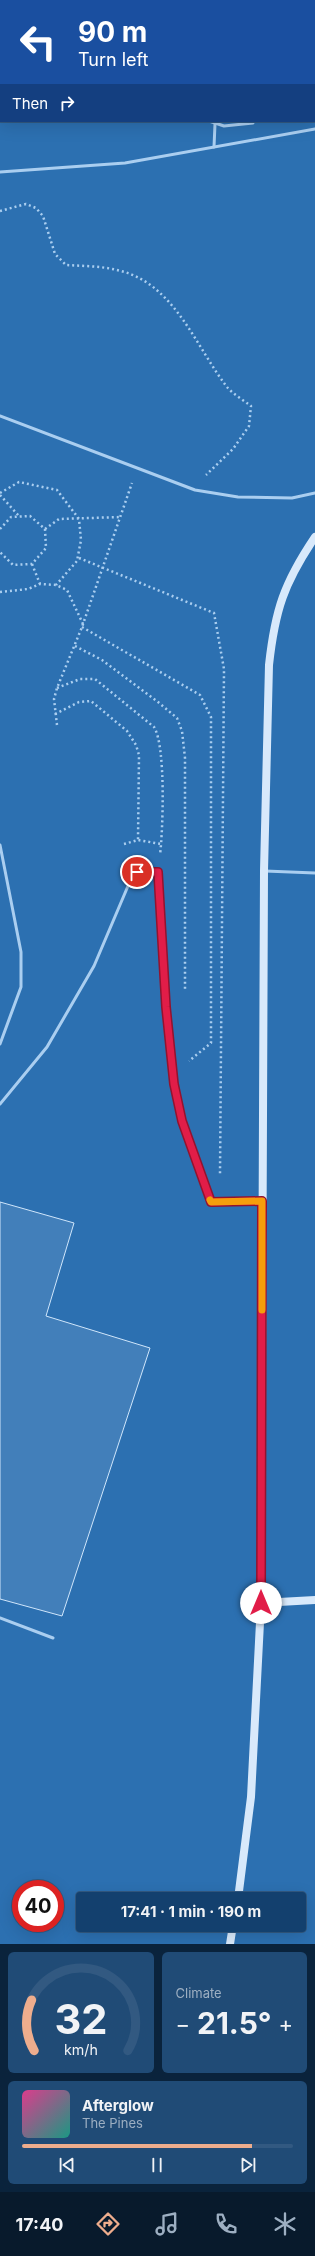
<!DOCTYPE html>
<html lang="en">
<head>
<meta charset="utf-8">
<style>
  body { margin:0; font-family:Inter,sans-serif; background:#204b76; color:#f1f3f6; height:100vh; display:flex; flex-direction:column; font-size:15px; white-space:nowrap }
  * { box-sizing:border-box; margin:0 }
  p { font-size:13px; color:#9dafc2 }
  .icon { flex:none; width:22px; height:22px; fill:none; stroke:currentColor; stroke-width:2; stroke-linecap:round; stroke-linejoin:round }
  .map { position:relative; height:1944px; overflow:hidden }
  .panel { display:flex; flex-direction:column; gap:8px; padding:8px; background:#0a233c; flex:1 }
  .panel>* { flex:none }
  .hud { position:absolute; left:0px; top:0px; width:315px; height:122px; box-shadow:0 4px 16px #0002,0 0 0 1px #325981; background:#1a4fa0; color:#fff; overflow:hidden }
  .speed { position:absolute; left:12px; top:1880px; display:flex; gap:8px; font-size:20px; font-weight:700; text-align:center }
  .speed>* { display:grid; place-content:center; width:52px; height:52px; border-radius:50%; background:#13406e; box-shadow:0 4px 16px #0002,0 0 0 1px #325981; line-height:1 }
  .speed .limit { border:6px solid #d22; background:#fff; color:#111 }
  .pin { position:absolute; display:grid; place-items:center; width:34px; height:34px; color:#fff; margin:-17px; border:2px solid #fff; border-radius:50%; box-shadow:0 1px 4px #0007 }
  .me { position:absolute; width:44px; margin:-22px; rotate:0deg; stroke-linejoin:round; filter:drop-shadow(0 0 3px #0008) }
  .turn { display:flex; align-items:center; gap:14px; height:84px; padding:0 12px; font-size:18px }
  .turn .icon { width:52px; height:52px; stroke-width:2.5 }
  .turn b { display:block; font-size:28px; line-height:34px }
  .then { display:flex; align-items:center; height:38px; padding:0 12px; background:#0003; gap:8px; font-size:15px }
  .big { font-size:30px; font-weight:700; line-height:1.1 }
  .panel .widget { flex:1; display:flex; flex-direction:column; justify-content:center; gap:6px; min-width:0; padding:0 14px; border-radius:6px; background:#204b76 }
  .panel .dial { align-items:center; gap:0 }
  .dial svg { height:104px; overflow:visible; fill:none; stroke:#325981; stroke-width:7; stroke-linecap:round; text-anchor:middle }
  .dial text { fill:#f1f3f6; stroke:none }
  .song { display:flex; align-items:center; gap:12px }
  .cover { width:48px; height:48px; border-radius:6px; background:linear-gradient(135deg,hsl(330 70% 55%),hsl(170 70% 35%)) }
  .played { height:4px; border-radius:2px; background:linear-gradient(90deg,#eead8d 85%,#325981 85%) }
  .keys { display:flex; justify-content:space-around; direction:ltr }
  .heat { display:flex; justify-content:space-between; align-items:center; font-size:22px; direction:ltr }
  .panel .tiles { flex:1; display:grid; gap:8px; grid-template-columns:1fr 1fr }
  .widget:last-child { grid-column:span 2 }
  .trip { position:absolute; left:76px; top:1892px; width:230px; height:40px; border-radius:4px; background:#13406e; box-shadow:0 4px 16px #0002,0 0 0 1px #325981; font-weight:700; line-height:40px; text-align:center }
  .tab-bar { display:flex; height:64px; justify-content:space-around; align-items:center; background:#081a2c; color:#9dafc2 }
  .tab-bar .icon { width:28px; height:28px }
  .tab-bar .selected { color:#eead8d }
  .tab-bar b { font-size:18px; color:#f1f3f6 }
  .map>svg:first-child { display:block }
  .green { fill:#2c70b1; fill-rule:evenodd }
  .building { fill:#427fba; stroke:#d0e6fb }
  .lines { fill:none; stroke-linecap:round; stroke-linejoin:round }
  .path { stroke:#aacef0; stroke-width:2.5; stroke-dasharray:2 3; stroke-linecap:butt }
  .lane { stroke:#aacef0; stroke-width:3 }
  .secondary { stroke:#d8e9fb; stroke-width:8 }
  .route-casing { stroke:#92132f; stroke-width:10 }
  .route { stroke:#e11d48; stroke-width:7 }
  .slow { stroke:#f59e0b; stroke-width:7 }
</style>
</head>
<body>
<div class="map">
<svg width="315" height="1944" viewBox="0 0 315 1944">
  <rect width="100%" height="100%" fill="#195693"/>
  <path class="green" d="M 0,0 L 315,0 L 315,1944 L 0,1944 ZM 1,1 L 314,1 L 314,121 L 1,121 ZM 21,1889 L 55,1889 L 55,1923 L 21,1923 ZM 83,1899 L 299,1899 L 299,1925 L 83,1925 Z"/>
  <polygon class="building" points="0,1202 74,1223 46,1316 150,1348 62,1616 0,1599"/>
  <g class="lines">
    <g class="path">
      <path d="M 0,211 L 26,204 L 36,208 L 43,216 L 55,254 L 66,265 C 84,266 103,266 121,271 C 175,285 196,347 227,387 C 233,394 243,400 251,406 L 249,426 L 233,449 L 206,475"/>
      <polyline points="0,493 19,482 57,490 79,519 81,540 77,561 56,585"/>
      <polyline points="0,495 19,516"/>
      <polyline points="0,529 11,517 30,516 45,529 46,548 32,564 13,565 0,552"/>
      <polyline points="45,529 59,519 121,517"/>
      <polyline points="79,558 214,613 224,669 220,1174"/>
      <polyline points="32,564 40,584"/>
      <polyline points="0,592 28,589 40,584 56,585 67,590 83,624"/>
      <polyline points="82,627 200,695 211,717 211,1043 189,1061"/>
      <polyline points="75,646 102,660 158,702 177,718 182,731 185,758 185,990"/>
      <path d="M 57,688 L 80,679 L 95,679 L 154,727 C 166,746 163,830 160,855"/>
      <polyline points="55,714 79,702 91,701 127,731 136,745 139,755 138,840"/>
      <polyline points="57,725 54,699 57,688 82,627 132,483"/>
      <polyline points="124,844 138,840 161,844"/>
    </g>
    <g class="lane">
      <polyline points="151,0 151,1"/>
      <polyline points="171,0 175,1"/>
      <polyline points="236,0 238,1"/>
      <polyline points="8,1 8,0"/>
      <polyline points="63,1 72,0"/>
      <polyline points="128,1 133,0"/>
      <polyline points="220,1 221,0"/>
      <polyline points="0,14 1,14"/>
      <polyline points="314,21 315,21"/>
      <polyline points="0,35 1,34"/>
      <polyline points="209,121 224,126 253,123"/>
      <polyline points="214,147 215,124"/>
      <polyline points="0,172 125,163 315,129"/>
      <polyline points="0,416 195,490 238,497 292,498 315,493"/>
      <polyline points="0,845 21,952 21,987 0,1044"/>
      <polyline points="265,871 315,873"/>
      <polyline points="0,1104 47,1047 94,966 128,886 137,872 158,872 174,1084 183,1121 211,1202 262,1201"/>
      <polyline points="0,1618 53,1638"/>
    </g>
    <g class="secondary">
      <polyline points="261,1603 315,1600"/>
      <path d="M 238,1899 L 251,1797 L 261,1603 L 264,871 L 269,665 C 275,610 284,583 315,537"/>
      <polyline points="230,1944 233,1925"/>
    </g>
  </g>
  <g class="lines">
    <g class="route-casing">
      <polyline id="route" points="137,872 158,872 166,1007 174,1084 182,1121 211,1202 262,1201 261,1603"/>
    </g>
    <use href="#route" class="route"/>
    <polyline class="slow" points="210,1200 211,1202 262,1201 262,1310"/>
  </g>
</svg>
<div class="speed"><div class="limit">40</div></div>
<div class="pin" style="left:137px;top:872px;background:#d93025"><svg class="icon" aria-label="arrive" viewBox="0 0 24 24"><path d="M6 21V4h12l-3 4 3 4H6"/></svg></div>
<svg class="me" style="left:261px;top:1603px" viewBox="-20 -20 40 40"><circle r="19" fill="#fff"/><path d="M0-13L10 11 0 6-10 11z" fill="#e11d48"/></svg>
<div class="trip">17:41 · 1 min · 190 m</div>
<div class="hud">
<div class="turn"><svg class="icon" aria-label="left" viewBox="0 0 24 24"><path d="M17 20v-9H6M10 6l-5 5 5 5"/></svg><div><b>90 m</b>Turn left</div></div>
<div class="then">Then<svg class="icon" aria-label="right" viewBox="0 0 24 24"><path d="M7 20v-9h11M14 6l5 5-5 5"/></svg></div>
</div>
</div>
<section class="panel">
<div class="tiles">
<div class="widget dial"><svg viewBox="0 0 100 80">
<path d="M14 69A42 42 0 1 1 86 69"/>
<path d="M14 69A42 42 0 0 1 12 30" stroke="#eead8d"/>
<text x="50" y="56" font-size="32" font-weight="700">32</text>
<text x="50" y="72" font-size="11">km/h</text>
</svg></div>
<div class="widget"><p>Climate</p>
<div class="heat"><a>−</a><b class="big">21.5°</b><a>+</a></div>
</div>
<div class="widget">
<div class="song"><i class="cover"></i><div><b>Afterglow</b><p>The Pines</p></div></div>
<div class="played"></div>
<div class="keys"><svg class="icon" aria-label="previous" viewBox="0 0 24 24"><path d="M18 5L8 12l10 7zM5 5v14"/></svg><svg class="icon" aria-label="pause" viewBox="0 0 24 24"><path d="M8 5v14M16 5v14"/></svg><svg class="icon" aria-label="next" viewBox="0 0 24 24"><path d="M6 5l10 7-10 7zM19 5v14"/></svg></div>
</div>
</div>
</section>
<nav class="tab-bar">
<b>17:40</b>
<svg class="icon selected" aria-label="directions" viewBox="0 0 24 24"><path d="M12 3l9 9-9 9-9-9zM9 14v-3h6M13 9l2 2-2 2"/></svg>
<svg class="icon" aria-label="music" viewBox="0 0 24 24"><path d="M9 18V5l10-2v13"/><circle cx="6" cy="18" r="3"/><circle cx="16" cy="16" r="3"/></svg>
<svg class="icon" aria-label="phone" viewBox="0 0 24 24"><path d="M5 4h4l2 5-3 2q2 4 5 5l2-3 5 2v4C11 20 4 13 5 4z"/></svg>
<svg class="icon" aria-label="climate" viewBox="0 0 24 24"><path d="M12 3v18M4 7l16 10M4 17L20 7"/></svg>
</nav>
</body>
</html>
